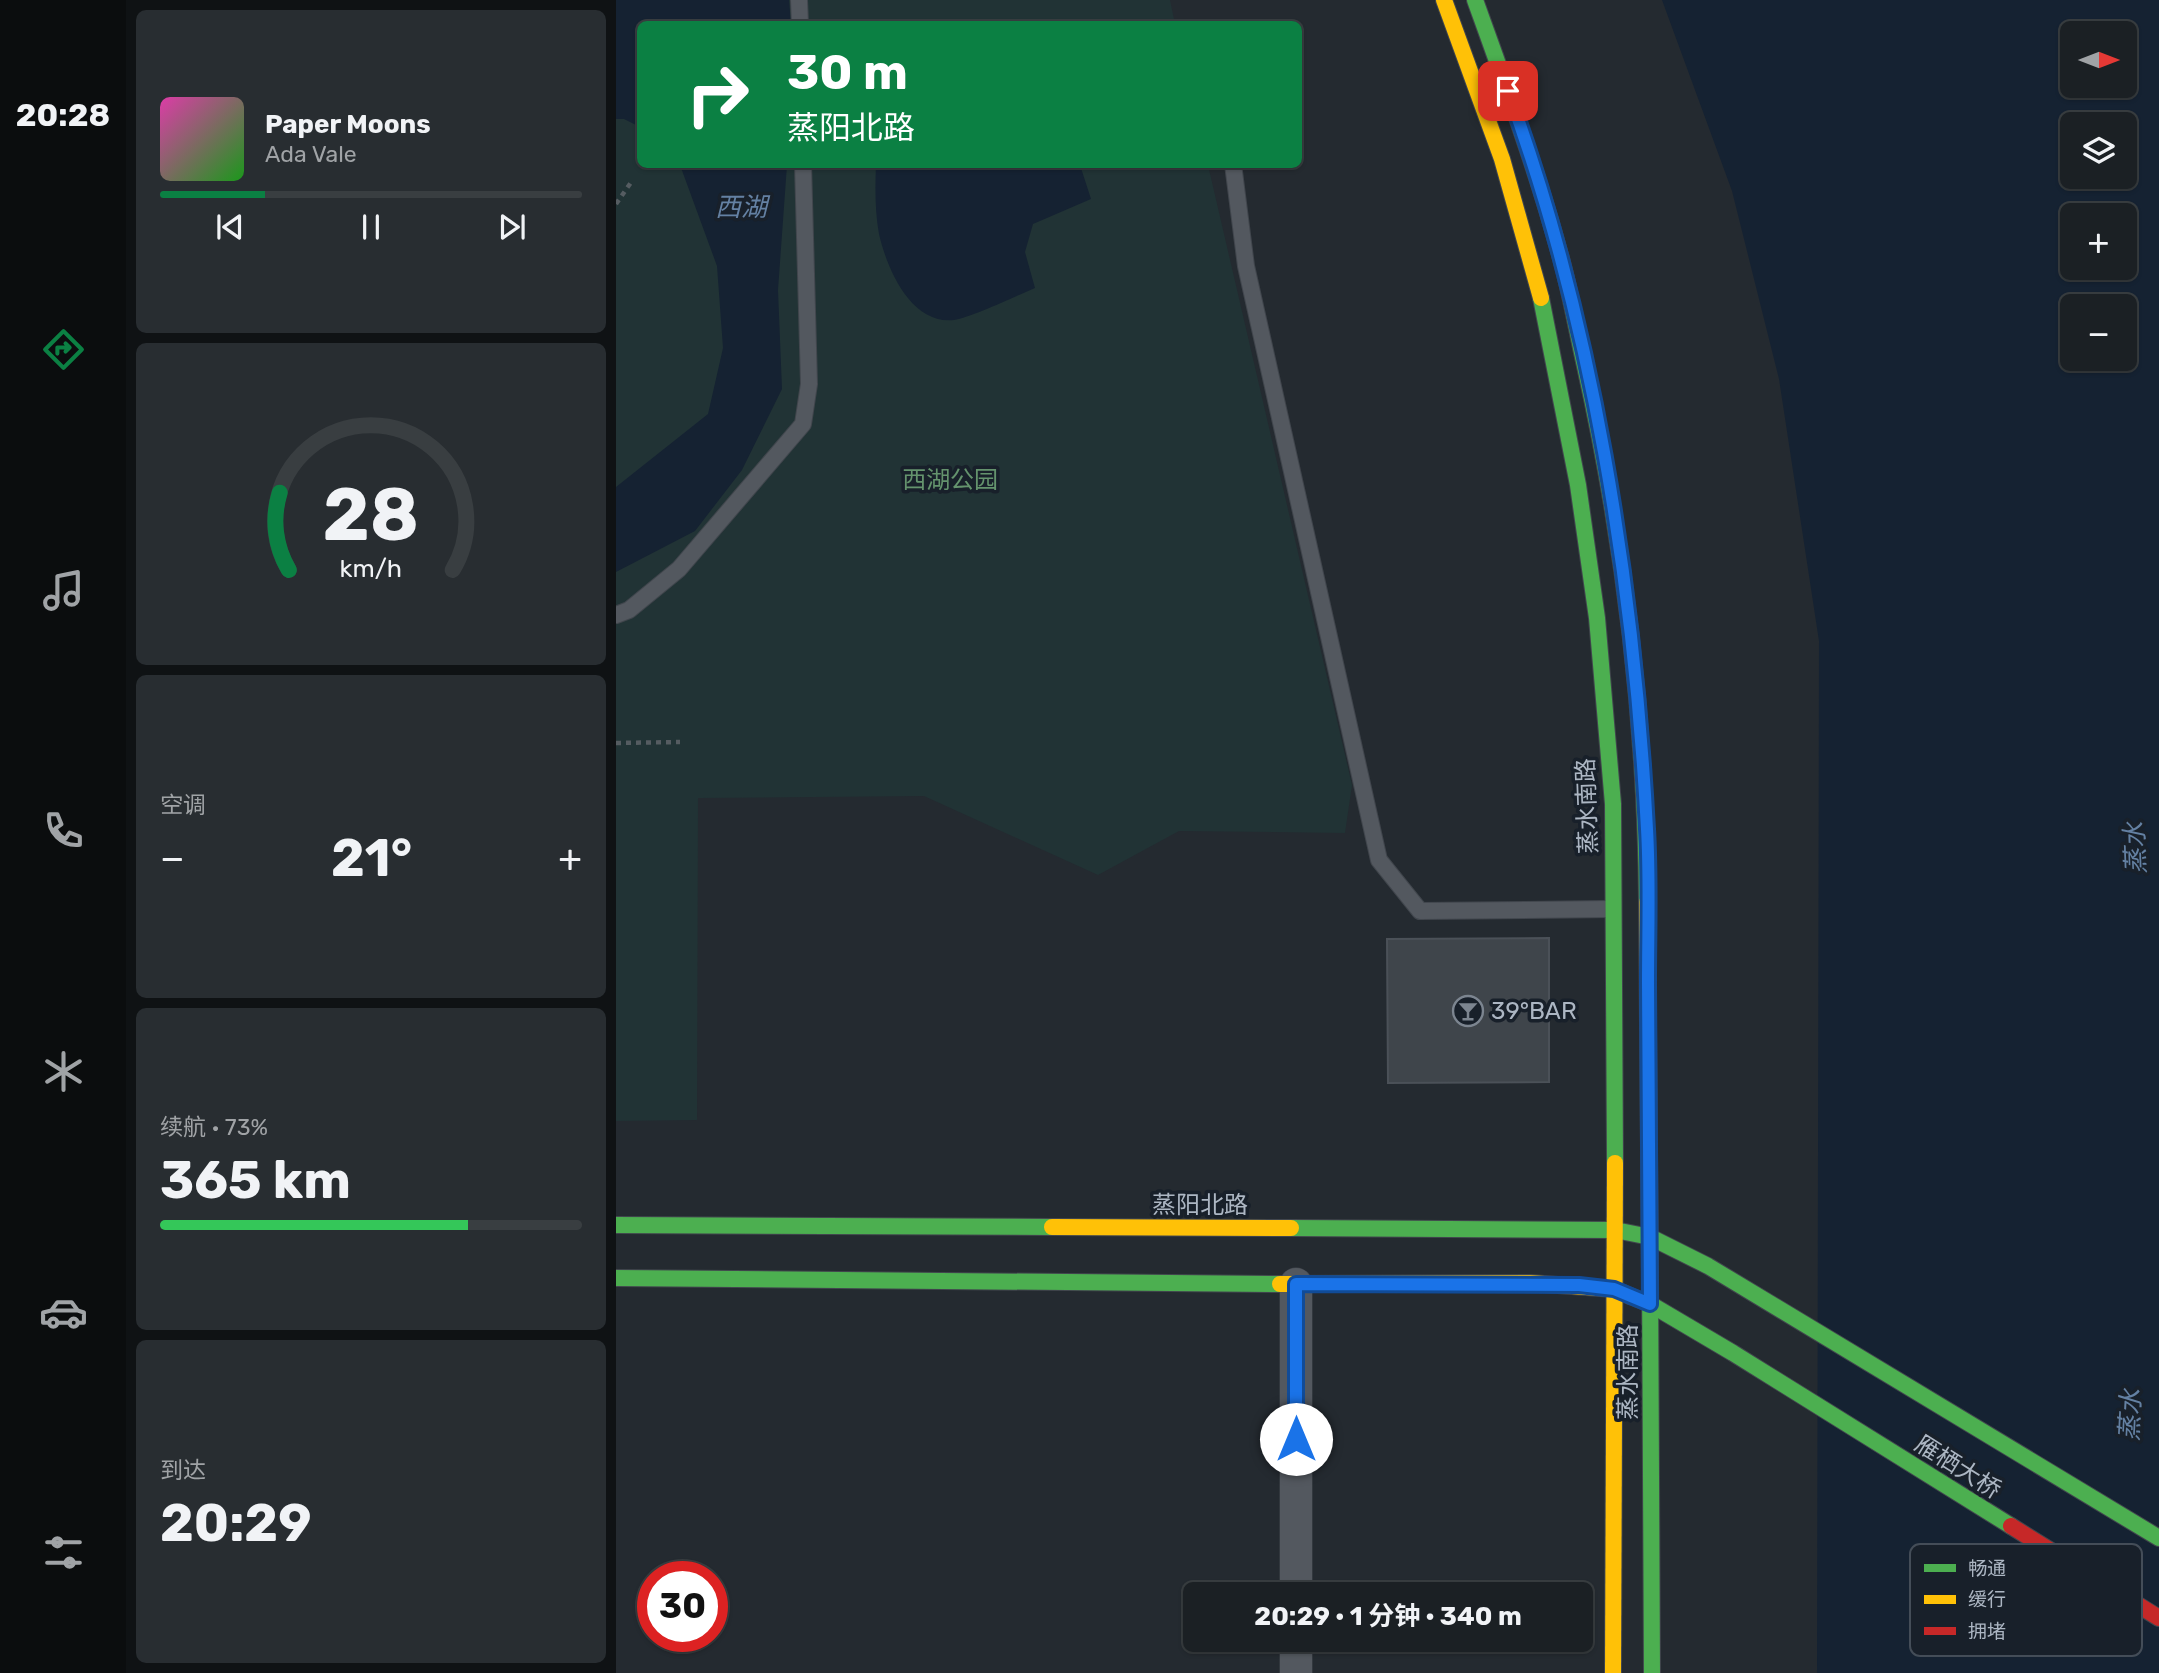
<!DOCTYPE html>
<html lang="zh">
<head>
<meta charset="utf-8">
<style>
  body { margin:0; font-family:Rubik,"Noto Sans SC",sans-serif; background:#282d31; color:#f1f3f6; height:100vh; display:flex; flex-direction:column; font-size:26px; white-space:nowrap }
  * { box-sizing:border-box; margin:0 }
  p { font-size:23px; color:#a0a3a6 }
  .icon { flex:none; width:38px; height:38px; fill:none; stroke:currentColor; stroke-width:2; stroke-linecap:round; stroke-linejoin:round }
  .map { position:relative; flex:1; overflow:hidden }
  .panel { display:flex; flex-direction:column; gap:10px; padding:10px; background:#0f1214; width:490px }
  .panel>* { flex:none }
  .hud { position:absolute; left:21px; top:21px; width:665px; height:147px; border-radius:10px; box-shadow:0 2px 5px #0004,0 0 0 2px #393e41; background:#0b8043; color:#fff; overflow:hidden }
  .needle { width:46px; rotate:90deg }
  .tools { position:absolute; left:1444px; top:21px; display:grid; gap:14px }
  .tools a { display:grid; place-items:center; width:77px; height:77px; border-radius:10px; background:#1b2024; box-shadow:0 2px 5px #0004,0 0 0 2px #393e41; font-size:35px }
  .speed { position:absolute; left:21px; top:1561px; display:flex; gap:14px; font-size:35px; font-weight:700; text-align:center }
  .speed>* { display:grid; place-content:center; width:91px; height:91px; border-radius:50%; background:#1b2024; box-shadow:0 2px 5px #0004,0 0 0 2px #393e41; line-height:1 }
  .speed .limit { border:10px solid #d22; background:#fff; color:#111 }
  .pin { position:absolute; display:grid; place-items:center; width:60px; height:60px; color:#fff; margin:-30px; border-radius:14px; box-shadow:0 4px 10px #0006 }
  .me { position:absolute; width:77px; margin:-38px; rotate:0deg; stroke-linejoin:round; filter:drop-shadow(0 0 5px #0008) }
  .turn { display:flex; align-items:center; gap:24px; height:147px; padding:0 35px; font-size:32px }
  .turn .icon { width:91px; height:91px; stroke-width:2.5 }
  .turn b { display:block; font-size:49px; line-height:60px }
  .big { font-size:52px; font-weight:700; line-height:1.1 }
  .panel .card { flex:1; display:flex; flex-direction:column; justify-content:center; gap:10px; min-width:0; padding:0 24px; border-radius:10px; background:#282d31 }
  .panel .dial { align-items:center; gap:0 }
  .dial svg { height:182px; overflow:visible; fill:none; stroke:#393e41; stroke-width:7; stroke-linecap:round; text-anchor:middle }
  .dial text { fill:#f1f3f6; stroke:none }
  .song { display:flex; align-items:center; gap:21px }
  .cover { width:84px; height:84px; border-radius:10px; background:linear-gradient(135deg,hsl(320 70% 55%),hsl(120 70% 35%)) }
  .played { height:7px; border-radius:4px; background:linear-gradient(90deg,#0b8043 25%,#393e41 25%) }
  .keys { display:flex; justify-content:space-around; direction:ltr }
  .heat { display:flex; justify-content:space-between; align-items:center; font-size:38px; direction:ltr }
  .charge { height:10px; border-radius:5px; background:linear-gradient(90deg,#34c759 73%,#393e41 0) }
  .trip { position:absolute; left:567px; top:1582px; width:410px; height:70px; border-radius:10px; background:#1b2024; box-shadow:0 2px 5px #0004,0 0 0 2px #393e41; font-weight:700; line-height:70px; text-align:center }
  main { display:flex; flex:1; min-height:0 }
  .tab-bar { display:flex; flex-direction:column; width:126px; justify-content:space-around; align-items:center; background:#0b0d0e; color:#a0a3a6 }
  .tab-bar .icon { width:49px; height:49px }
  .tab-bar .on { color:#0b8043 }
  .tab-bar b { font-size:32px; color:#f1f3f6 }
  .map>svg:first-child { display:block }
  .green { fill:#213335 }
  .water { fill:#152232; fill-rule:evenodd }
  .building { fill:#3f454b; stroke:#4b5158; stroke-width:2 }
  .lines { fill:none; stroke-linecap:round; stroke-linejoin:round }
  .lane-casing { stroke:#41464d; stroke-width:18 }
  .street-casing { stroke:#41464d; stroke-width:33 }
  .fast-casing { stroke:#41464d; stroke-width:18 }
  .slow-casing { stroke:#41464d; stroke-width:18 }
  .jam-casing { stroke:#41464d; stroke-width:18 }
  .path { stroke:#555c61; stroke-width:4.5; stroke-dasharray:5 5; stroke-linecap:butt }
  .lane { stroke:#53585f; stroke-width:16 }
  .street { stroke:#53585f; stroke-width:32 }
  .fast { stroke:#4caf50; stroke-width:16 }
  .slow { stroke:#ffc107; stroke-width:16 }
  .jam { stroke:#c62828; stroke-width:16 }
  .route-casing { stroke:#114b97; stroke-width:18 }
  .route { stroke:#1a73e8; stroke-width:12 }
  .labels { text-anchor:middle; stroke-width:7; stroke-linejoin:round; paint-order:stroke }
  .park-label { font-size:24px; fill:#64936d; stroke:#18202a }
  .street-label { font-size:24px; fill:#acb6c3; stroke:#18202a }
  .poi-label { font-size:24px; fill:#acb6c3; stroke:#18202a; text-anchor:start }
  .water-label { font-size:26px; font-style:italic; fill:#6481a3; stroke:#18202a }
  .key { fill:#18202a; stroke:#444d58; stroke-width:2 }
  .key-label { font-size:19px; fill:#acb6c3 }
</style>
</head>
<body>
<main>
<nav class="tab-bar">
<b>20:28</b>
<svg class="icon on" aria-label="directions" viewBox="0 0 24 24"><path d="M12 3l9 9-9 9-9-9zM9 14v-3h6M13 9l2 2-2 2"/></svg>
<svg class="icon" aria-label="music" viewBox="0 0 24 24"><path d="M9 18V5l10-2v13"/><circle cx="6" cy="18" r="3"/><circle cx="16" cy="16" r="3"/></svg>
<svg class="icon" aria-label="phone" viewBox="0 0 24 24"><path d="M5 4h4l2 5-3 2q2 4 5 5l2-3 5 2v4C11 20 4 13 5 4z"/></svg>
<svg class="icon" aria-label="climate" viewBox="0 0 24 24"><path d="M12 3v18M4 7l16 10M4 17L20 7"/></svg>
<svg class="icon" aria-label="car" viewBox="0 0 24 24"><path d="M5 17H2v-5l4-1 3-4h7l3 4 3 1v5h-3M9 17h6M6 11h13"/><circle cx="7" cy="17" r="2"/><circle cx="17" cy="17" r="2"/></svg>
<svg class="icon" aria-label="filters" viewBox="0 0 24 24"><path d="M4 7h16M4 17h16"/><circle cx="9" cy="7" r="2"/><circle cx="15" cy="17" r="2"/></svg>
</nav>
<section class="panel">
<div class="card">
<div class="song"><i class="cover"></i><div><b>Paper Moons</b><p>Ada Vale</p></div></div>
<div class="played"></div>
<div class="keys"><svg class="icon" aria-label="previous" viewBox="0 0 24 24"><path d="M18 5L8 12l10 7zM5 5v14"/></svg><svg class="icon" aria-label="pause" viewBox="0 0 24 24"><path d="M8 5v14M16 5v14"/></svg><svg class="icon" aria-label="next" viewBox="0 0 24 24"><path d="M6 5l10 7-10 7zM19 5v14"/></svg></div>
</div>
<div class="card dial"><svg viewBox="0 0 100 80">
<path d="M14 69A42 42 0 1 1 86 69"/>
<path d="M14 69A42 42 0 0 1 10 35" stroke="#0b8043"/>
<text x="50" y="56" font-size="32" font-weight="700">28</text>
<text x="50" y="72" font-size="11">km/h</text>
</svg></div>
<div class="card"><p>空调</p>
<div class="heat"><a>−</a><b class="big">21°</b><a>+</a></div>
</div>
<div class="card"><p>续航 · 73%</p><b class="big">365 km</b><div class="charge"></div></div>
<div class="card"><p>到达</p><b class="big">20:29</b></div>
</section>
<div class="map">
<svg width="1543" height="1673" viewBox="0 0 1543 1673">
  <rect width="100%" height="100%" fill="#242a30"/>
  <polygon class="green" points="0,0 554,0 559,24 24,24 24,164 592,165 736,785 729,833 563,831 482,875 308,796 82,798 81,1120 0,1121"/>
  <g class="water">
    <polygon points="0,0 173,0 175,24 24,24 24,127 8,119 0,119"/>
    <path d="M 1046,0 L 1543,0 L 1543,1673 L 1201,1673 L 1203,641 L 1163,379 L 1116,191 ZM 1456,33 L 1508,33 L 1508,86 L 1456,86 ZM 1456,124 L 1508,124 L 1508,177 L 1456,177 ZM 1456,215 L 1508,215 L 1508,268 L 1456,268 ZM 1456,306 L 1508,306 L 1508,359 L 1456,359 Z"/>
    <polygon points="64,165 171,165 162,290 166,389 126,470 79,531 0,572 0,487 92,414 107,348 101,266"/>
    <path d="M 260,165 L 464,165 L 475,199 L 417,224 L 409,252 L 419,288 C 400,296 356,317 338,320 C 295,325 271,269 263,234 C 259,212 259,188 260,165 Z"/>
  </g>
  <polygon class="building" points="933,938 933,1082 772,1083 771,939"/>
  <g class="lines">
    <g class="lane-casing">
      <g id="lane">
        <polyline points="183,0 184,24"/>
        <polyline points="617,164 630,266 763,860 804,911 995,909"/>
        <polyline points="0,615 13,610 63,569 187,424 193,384 187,164"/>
      </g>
    </g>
    <g class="street-casing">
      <g id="street">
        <polyline points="680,1284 680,1594"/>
        <polyline points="680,1640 680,1673"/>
      </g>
    </g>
    <g class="fast-casing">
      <g id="fast">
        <path d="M 859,0 C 890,86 922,173 946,262 C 955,296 961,331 969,366 C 1008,542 1030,722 1031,902"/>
        <polyline points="925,298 962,485 981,618 997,804 999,1163"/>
        <polyline points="0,1225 436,1227"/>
        <polyline points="675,1228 999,1230 1034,1237 1092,1266 1543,1538"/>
        <polyline points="1034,1275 1036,1673"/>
        <polyline points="0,1278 664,1284"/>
        <polyline points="1014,1296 1034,1304 1117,1353 1395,1526"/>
      </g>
    </g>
    <g class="slow-casing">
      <g id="slow">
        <polyline points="828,0 886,159 925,298"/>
        <polyline points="1031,902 1034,1275"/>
        <polyline points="436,1227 675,1228"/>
        <polyline points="664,1284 914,1283 998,1289 1014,1296"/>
        <polyline points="997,1673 999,1163"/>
      </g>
    </g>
    <g class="jam-casing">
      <polyline id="jam" points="1395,1526 1543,1618"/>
    </g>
    <g class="path">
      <polyline points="0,204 16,181"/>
      <polyline points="0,743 64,742"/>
    </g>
    <use href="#lane" class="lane"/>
    <use href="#street" class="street"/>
    <use href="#fast" class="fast"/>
    <use href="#slow" class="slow"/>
    <use href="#jam" class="jam"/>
  </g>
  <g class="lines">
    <g class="route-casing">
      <path id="route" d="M 680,1439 L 680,1284 L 963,1285 L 998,1289 L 1034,1304 C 1033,1197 1033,1090 1032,983 C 1032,932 1034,880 1031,829 C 1018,584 977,322 892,91"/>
    </g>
    <use href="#route" class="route"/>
  </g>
  <defs>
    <g id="bar-ring" transform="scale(1.575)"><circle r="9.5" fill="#18202a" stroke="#7c8590" stroke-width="1.5"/><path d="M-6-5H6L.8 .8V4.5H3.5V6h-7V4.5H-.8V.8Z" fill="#7c8590"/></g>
  </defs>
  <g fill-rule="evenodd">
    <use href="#bar-ring" x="852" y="1011"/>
  </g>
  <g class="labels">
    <g class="park-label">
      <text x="334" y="488">西湖公园</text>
    </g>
    <g class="street-label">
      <text transform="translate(971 806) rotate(-92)" y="8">蒸水南路</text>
      <text x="584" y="1213">蒸阳北路</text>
      <text transform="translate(1012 1372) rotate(-90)" y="8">蒸水南路</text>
      <text transform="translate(1342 1467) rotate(32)" y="8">雁栖大桥</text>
    </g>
    <g class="poi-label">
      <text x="875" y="1019">39°BAR</text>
    </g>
    <g class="water-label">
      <text x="125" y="216">西湖</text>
      <text transform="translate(1519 848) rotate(-92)" y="9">蒸水</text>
      <text transform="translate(1514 1415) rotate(-87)" y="9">蒸水</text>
    </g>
  </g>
  <rect x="1294" y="1544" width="232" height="112" rx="10" class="key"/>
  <rect x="1308" y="1564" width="32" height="8" fill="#4caf50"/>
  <rect x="1308" y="1595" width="32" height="9" fill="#ffc107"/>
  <rect x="1308" y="1627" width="32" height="8" fill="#c62828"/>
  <g class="key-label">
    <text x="1352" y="1575">畅通</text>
    <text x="1352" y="1606">缓行</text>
    <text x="1352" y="1638">拥堵</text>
  </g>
</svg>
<div class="tools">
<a><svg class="needle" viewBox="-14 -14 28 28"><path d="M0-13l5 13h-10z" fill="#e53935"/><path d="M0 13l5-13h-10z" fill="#a0a3a6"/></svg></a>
<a><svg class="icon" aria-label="layers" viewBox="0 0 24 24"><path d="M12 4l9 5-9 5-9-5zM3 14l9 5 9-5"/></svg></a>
<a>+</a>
<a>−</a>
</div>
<div class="speed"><div class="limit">30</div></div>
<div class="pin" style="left:892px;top:91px;background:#d93025"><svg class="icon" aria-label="arrive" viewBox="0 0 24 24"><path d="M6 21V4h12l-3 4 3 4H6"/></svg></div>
<svg class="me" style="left:680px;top:1439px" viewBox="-20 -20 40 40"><circle r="19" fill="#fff"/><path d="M0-13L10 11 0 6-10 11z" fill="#1a73e8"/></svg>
<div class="trip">20:29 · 1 分钟 · 340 m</div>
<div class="hud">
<div class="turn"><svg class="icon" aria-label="right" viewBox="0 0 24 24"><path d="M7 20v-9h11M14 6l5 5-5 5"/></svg><div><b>30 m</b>蒸阳北路</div></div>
</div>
</div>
</main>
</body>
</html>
